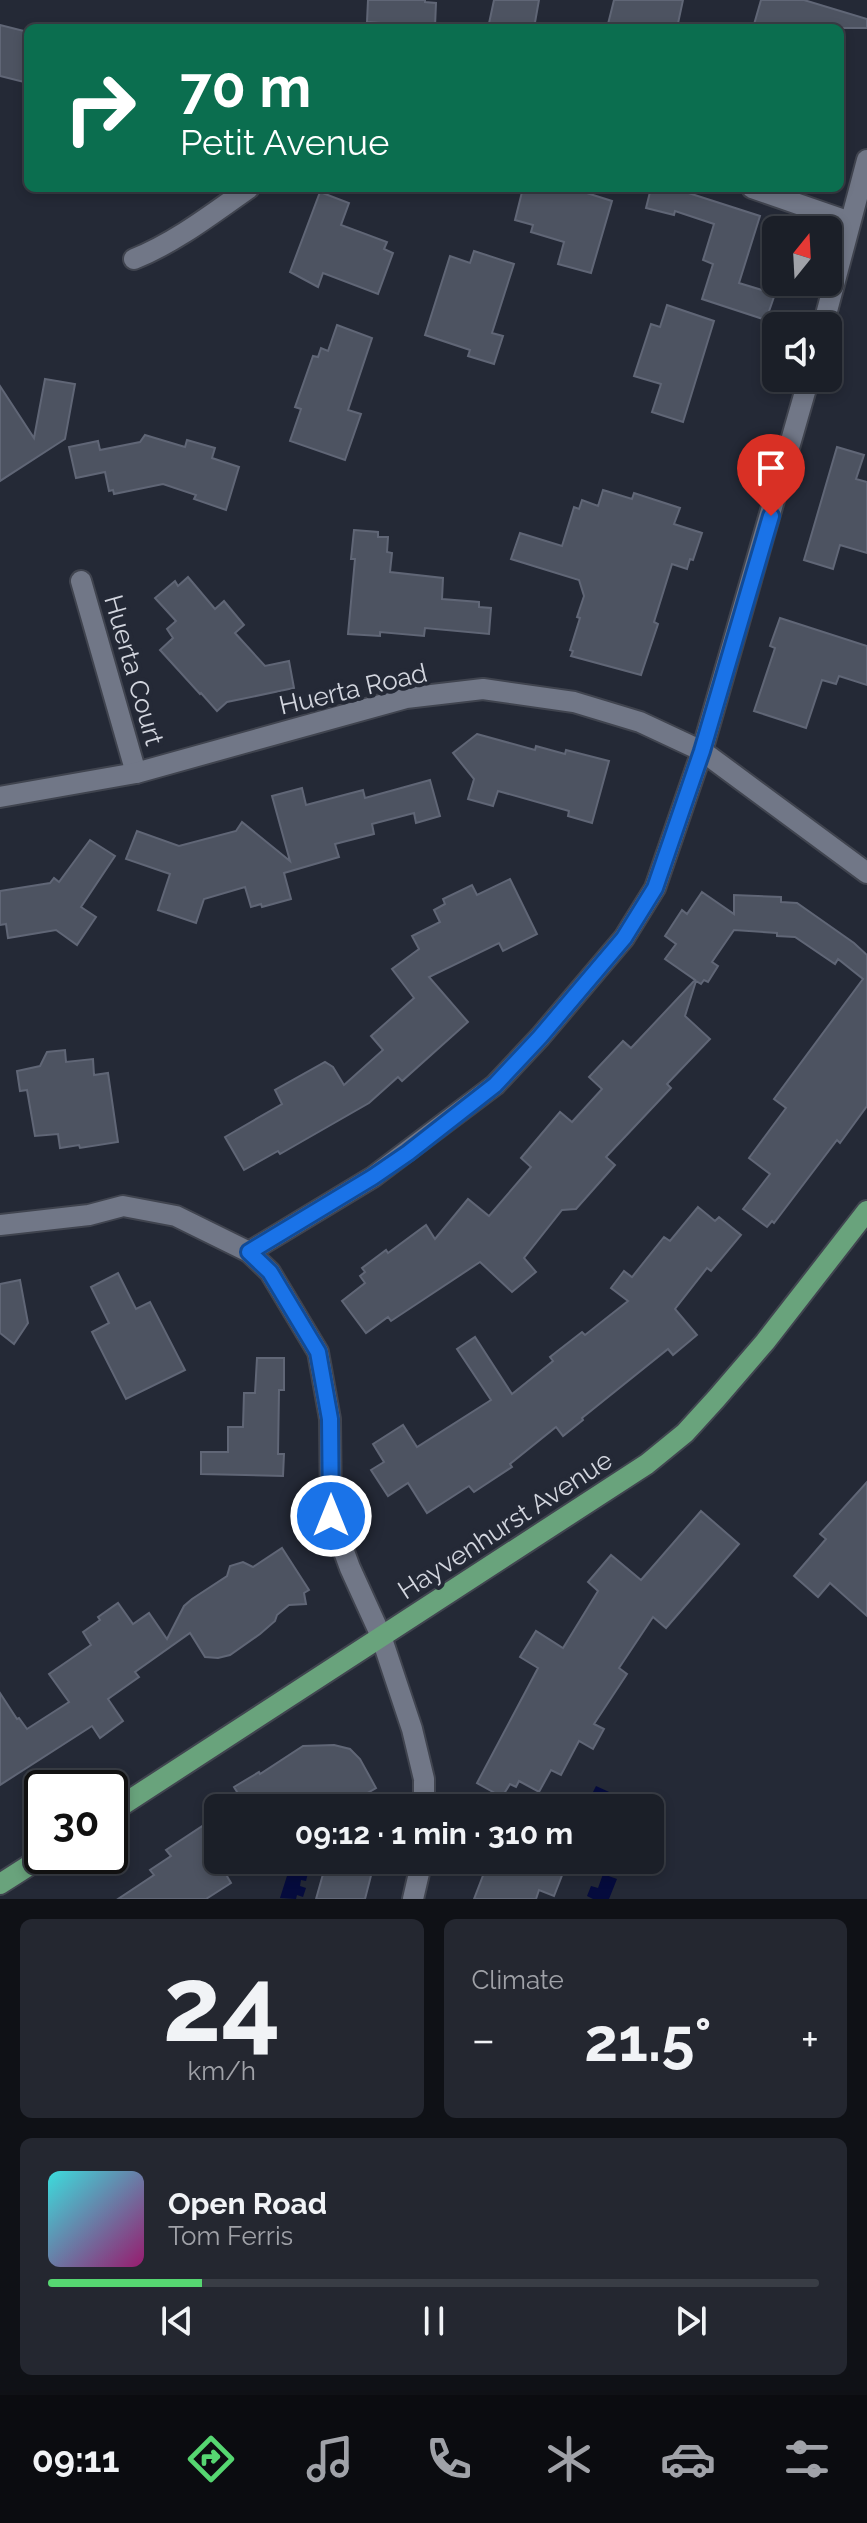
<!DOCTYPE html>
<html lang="en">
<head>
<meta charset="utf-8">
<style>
  body { margin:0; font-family:Raleway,sans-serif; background:#242730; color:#f1f3f6; height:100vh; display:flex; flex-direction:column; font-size:30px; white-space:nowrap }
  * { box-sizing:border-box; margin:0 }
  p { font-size:26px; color:#a0a2a8 }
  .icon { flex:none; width:44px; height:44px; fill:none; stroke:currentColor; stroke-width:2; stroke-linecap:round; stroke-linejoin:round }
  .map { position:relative; height:1899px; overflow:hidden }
  .drawer { display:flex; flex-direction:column; gap:20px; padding:20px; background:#0f1116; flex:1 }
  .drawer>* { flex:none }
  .top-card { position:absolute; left:24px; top:24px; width:820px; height:168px; border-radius:12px; box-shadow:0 4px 12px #0003,0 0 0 2px #393d45; background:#0b6e4f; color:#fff; overflow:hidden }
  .needle { width:52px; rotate:18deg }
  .tools { position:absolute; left:762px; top:216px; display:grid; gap:16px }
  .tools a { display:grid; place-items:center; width:80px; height:80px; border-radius:12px; background:#1b1f28; box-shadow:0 4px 12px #0003,0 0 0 2px #393d45; font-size:40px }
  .speed { position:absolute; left:24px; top:1770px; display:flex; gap:16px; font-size:40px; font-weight:700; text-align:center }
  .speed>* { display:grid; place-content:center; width:104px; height:104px; border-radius:50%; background:#1b1f28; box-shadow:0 4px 12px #0003,0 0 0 2px #393d45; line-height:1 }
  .speed .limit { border:4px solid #111; border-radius:12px; background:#fff; color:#111 }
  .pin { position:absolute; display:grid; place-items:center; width:68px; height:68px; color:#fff; margin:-82px -34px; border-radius:50% 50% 50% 0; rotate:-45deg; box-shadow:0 0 8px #0007 }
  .pin .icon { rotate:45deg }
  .me { position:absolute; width:88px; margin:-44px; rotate:0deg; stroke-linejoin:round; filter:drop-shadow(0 0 6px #0008) }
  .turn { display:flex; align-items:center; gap:28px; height:168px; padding:0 24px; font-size:36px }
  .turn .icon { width:104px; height:104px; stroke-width:2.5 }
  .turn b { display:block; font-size:56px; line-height:68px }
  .big { font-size:60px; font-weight:700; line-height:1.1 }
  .drawer .widget { flex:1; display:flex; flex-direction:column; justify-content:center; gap:12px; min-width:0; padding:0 28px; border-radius:12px; background:#242730 }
  .drawer .dial { align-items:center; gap:0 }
  .dial b { font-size:104px; line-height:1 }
  .song { display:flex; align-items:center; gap:24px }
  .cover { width:96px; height:96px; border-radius:12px; background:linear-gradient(135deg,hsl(180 70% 55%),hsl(320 70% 35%)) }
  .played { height:8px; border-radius:4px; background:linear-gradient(90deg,#56d671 20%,#393d45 20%) }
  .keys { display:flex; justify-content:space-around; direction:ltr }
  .heat { display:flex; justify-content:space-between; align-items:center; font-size:44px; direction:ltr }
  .drawer .tiles { flex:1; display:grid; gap:20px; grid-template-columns:1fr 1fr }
  .widget:last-child { grid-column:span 2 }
  .trip { position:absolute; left:204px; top:1794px; width:460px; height:80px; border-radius:12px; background:#1b1f28; box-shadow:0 4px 12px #0003,0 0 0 2px #393d45; font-weight:700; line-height:80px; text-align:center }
  .menu { display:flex; height:128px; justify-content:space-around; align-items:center; background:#0b0c10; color:#a0a2a8 }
  .menu .icon { width:56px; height:56px }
  .menu .active { color:#56d671 }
  .menu b { font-size:36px; color:#f1f3f6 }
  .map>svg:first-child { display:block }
  .water { fill:#050b3d }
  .building { fill:#4d5361; stroke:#606676; stroke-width:2 }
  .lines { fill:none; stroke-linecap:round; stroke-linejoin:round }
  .minor-casing { stroke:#40444f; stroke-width:24 }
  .major-casing { stroke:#40444f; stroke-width:24 }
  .minor { stroke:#717787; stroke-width:20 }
  .major { stroke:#69a37c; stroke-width:20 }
  .route-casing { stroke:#114b97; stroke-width:20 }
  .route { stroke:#1a73e8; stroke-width:14 }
  .labels { text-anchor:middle; stroke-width:8; stroke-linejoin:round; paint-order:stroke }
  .street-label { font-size:26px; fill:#d2d5de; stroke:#242936 }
</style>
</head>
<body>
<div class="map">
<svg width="867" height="1899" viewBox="0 0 867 1899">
  <rect width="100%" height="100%" fill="#242936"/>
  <g class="water">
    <polygon points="596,1786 640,1806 639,1808 585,1808"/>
    <polygon points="292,1860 311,1861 306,1881 301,1880 300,1886 306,1888 303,1897 297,1895 296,1899 280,1898"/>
    <polygon points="603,1874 617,1879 609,1899 593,1899 587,1896 591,1886 598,1888"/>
  </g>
  <g class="building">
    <polygon points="368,0 425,0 425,2 436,3 435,27 367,22"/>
    <polygon points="494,0 539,0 534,28 488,28"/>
    <polygon points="614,0 683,0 677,28 607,28"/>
    <polygon points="761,0 804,0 867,19 867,28 753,28"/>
    <polygon points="0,25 28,32 28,83 0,76"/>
    <polygon points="523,188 571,188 612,201 591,273 558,264 564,242 531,232 533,225 515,220"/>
    <polygon points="651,188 673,188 760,216 739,283 775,294 766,320 702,299 713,264 703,260 714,224 675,211 674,215 646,208"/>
    <polygon points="320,192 349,203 341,225 387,242 384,249 393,253 378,294 323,273 318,287 290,272"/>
    <polygon points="474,251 514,264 492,333 503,336 494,364 468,356 470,350 425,335 450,256 470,263"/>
    <polygon points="667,305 714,321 683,422 652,412 661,384 634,376 651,324 660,327"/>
    <polygon points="337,325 372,338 348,410 361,414 345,460 290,441 301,409 295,407 313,356 318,357 321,348 328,351"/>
    <polygon points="45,379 75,384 65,439 0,481 0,386 34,438"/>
    <polygon points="145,435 185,447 187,440 215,448 212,458 239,467 226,510 194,499 196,495 163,484 114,494 113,490 109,491 105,472 76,478 69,447 98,441 100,450 140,442"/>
    <polygon points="837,447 864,455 856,479 867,482 867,553 840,545 833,569 804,560"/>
    <polygon points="603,490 632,499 634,493 680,508 674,524 702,533 693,560 690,559 687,569 672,564 654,622 658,624 641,675 571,656 573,651 570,650 580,618 577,617 584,596 579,580 511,559 520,533 562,546 574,507 579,509 582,500 598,506"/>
    <polygon points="354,530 378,532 378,537 388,537 387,552 392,553 390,572 443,578 442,599 479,602 479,607 491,608 489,634 425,628 424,636 380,632 380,636 348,634 355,559 351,559"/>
    <polygon points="188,577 215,609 224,601 244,625 235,633 265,666 289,661 294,688 227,702 217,711 201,693 200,694 160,650 173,638 167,629 176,621 155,598 175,581 178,586"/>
    <polygon points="780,618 867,646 867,685 839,676 836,684 822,680 806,728 754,711 775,648 770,646"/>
    <polygon points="477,734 535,750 536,746 565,754 566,750 609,761 592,823 568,816 569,811 498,791 493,806 468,799 474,779 453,753"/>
    <polygon points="430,780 440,816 416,823 414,813 372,824 374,834 335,844 339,857 284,873 291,899 262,907 261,904 251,907 245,887 204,899 196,923 158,910 170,874 126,859 137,831 179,846 236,831 242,822 290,861 272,796 302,788 306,805 363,790 365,798"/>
    <polygon points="90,840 115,856 81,907 96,917 77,945 56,930 8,938 6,924 0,925 0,891 50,883 54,878 59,882"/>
    <polygon points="510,879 537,934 503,951 499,943 429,977 468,1022 402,1081 398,1077 369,1103 280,1154 278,1151 244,1170 225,1137 282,1104 275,1090 325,1062 333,1067 344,1085 383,1050 371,1036 414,998 392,969 419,949 412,936 440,922 434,910 445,904 443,899 472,885 477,895"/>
    <polygon points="702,892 734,914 734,895 781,897 781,902 797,903 854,943 867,955 867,1106 840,1143 837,1140 774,1223 772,1221 767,1227 743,1209 770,1174 749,1158 786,1108 774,1099 863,979 838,959 835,964 795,937 777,936 777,933 734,930 712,962 718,966 708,982 704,980 701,984 696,981 685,1016 710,1039 667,1084 671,1088 606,1157 615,1165 576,1209 562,1210 524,1258 536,1272 512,1292 480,1262 391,1321 388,1317 366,1333 342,1301 365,1283 360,1276 365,1272 362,1268 386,1250 388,1253 426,1225 435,1239 468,1199 489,1216 531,1167 521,1158 560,1112 572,1122 602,1089 589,1077 623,1041 631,1048 695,980 665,959 676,944 665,936 682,910 687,914"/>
    <polygon points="65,1050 66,1062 93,1059 94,1075 108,1073 118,1142 80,1148 79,1145 60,1148 58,1134 35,1136 27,1090 20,1091 17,1071 40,1066 47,1052"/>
    <polygon points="698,1207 715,1221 719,1217 741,1235 711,1271 707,1268 675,1309 697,1335 673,1355 668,1349 582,1418 583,1420 563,1436 556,1427 510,1464 512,1467 474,1492 469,1486 427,1513 408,1483 388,1496 371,1470 384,1462 373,1444 403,1425 417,1447 491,1400 457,1349 475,1337 512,1394 553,1361 550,1357 555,1353 582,1332 585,1335 628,1301 611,1288 624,1271 632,1277 664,1237 670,1241"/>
    <polygon points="118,1273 136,1309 150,1302 185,1370 126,1399 92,1332 109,1323 91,1287"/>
    <polygon points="20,1280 28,1323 14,1344 0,1333 0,1284"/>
    <polygon points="257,1358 284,1358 284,1390 279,1390 278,1454 284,1454 283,1476 201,1474 201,1452 228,1452 228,1427 243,1427 244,1393 255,1393"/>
    <polygon points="867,1482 867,1616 830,1583 818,1597 794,1576 826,1539 820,1534"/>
    <polygon points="701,1511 739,1544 666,1628 653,1617 619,1668 627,1674 594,1724 604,1729 593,1749 579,1741 561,1775 551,1770 539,1792 519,1781 516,1787 510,1784 502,1797 477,1783 538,1668 520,1657 536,1631 563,1648 598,1591 588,1582 611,1555 641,1580"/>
    <polygon points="282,1548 309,1590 304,1593 306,1604 289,1605 277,1615 275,1621 260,1634 230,1655 218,1658 205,1657 190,1633 135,1672 139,1677 108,1699 123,1721 100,1738 92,1726 0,1785 0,1693 17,1719 19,1718 27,1729 69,1702 49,1674 91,1645 83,1632 100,1620 98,1617 118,1603 133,1624 149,1613 167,1639 184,1606 192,1599 227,1576 230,1566 243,1562 253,1567"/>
    <polygon points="334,1745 350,1749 360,1759 376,1788 341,1808 333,1808 325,1794 304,1808 288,1808 281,1796 261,1808 247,1808 234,1787 259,1772 260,1774 303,1746"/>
    <polygon points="207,1823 218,1840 218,1860 223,1860 228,1868 224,1871 231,1883 206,1899 118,1899 154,1875 150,1870 171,1856 166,1850"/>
    <polygon points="327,1860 375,1860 365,1899 316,1899"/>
    <polygon points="489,1860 568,1860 554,1896 539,1890 536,1899 474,1899"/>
  </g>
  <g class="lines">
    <g class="minor-casing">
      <g id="minor">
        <polyline points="752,188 850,222"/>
        <path d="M 134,259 C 176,242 212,214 249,188"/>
        <polyline points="823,326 867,160"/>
        <polyline points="81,581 136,773"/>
        <polyline points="0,797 136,773 406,698 483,689 574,702 640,722 702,751 867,873"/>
        <polyline points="0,1225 89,1215 123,1206 176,1216 249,1252 270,1272 318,1352 330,1419 331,1516 350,1568 381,1636 412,1729 424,1779 424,1808"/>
        <polyline points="249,1252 373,1177 495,1085 540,1037 624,938 655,888 702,751 809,378"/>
        <polyline points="413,1899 422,1860"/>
      </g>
    </g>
    <g class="major-casing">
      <g id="major">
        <polyline points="110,1813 647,1464 685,1433 716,1399 765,1342 867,1211"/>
        <polyline points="0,1884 44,1856"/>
      </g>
    </g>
    <use href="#minor" class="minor"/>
    <use href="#major" class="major"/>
  </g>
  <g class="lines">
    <g class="route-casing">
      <polyline id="route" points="331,1516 330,1419 318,1352 270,1272 249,1252 373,1177 408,1153 495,1085 540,1037 624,938 655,888 702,751 771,516"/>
    </g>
    <use href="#route" class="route"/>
  </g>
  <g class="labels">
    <g class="street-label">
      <text transform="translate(134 670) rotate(74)" y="9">Huerta Court</text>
      <text transform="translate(353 689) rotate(-13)" y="9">Huerta Road</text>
      <text transform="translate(505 1525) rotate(-33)" y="9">Hayvenhurst Avenue</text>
    </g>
  </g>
</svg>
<div class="tools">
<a><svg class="needle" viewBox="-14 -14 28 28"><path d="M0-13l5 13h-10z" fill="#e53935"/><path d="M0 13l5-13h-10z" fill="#a0a2a8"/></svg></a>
<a><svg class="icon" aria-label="sound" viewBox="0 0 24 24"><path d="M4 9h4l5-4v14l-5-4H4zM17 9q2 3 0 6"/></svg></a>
</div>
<div class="speed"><div class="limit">30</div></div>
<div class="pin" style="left:771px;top:516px;background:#d93025"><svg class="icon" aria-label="arrive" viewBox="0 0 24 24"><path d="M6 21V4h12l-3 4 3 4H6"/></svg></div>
<svg class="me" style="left:331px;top:1516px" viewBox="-20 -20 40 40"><circle r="17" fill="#1a73e8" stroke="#fff" stroke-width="3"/><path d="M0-11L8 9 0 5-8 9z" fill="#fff"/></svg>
<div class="trip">09:12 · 1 min · 310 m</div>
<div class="top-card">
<div class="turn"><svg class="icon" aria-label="right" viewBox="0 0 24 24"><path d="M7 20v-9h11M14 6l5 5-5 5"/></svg><div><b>70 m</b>Petit Avenue</div></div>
</div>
</div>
<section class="drawer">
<div class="tiles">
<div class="widget dial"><b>24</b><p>km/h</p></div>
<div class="widget"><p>Climate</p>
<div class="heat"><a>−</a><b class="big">21.5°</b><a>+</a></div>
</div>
<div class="widget">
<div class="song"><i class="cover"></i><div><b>Open Road</b><p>Tom Ferris</p></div></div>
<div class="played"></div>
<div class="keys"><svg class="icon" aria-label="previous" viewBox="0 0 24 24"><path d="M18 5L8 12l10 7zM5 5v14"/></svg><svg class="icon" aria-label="pause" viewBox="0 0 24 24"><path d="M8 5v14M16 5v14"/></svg><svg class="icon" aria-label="next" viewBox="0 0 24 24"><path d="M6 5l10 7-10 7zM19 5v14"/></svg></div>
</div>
</div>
</section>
<nav class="menu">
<b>09:11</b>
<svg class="icon active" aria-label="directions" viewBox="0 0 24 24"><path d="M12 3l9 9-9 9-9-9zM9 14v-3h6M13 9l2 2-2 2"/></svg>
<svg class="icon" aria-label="music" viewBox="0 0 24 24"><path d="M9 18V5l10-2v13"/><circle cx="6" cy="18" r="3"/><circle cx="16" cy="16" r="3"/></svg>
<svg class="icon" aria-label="phone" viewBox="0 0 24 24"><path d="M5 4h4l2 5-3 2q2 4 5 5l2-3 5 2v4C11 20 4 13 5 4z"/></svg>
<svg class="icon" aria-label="climate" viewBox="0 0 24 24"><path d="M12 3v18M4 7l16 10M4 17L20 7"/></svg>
<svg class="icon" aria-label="car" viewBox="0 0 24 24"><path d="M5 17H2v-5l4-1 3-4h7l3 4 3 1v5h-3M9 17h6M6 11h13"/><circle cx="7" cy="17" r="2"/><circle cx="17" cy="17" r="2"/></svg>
<svg class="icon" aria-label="filters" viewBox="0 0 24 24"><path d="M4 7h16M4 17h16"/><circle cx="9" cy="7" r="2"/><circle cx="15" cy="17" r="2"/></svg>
</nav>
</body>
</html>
